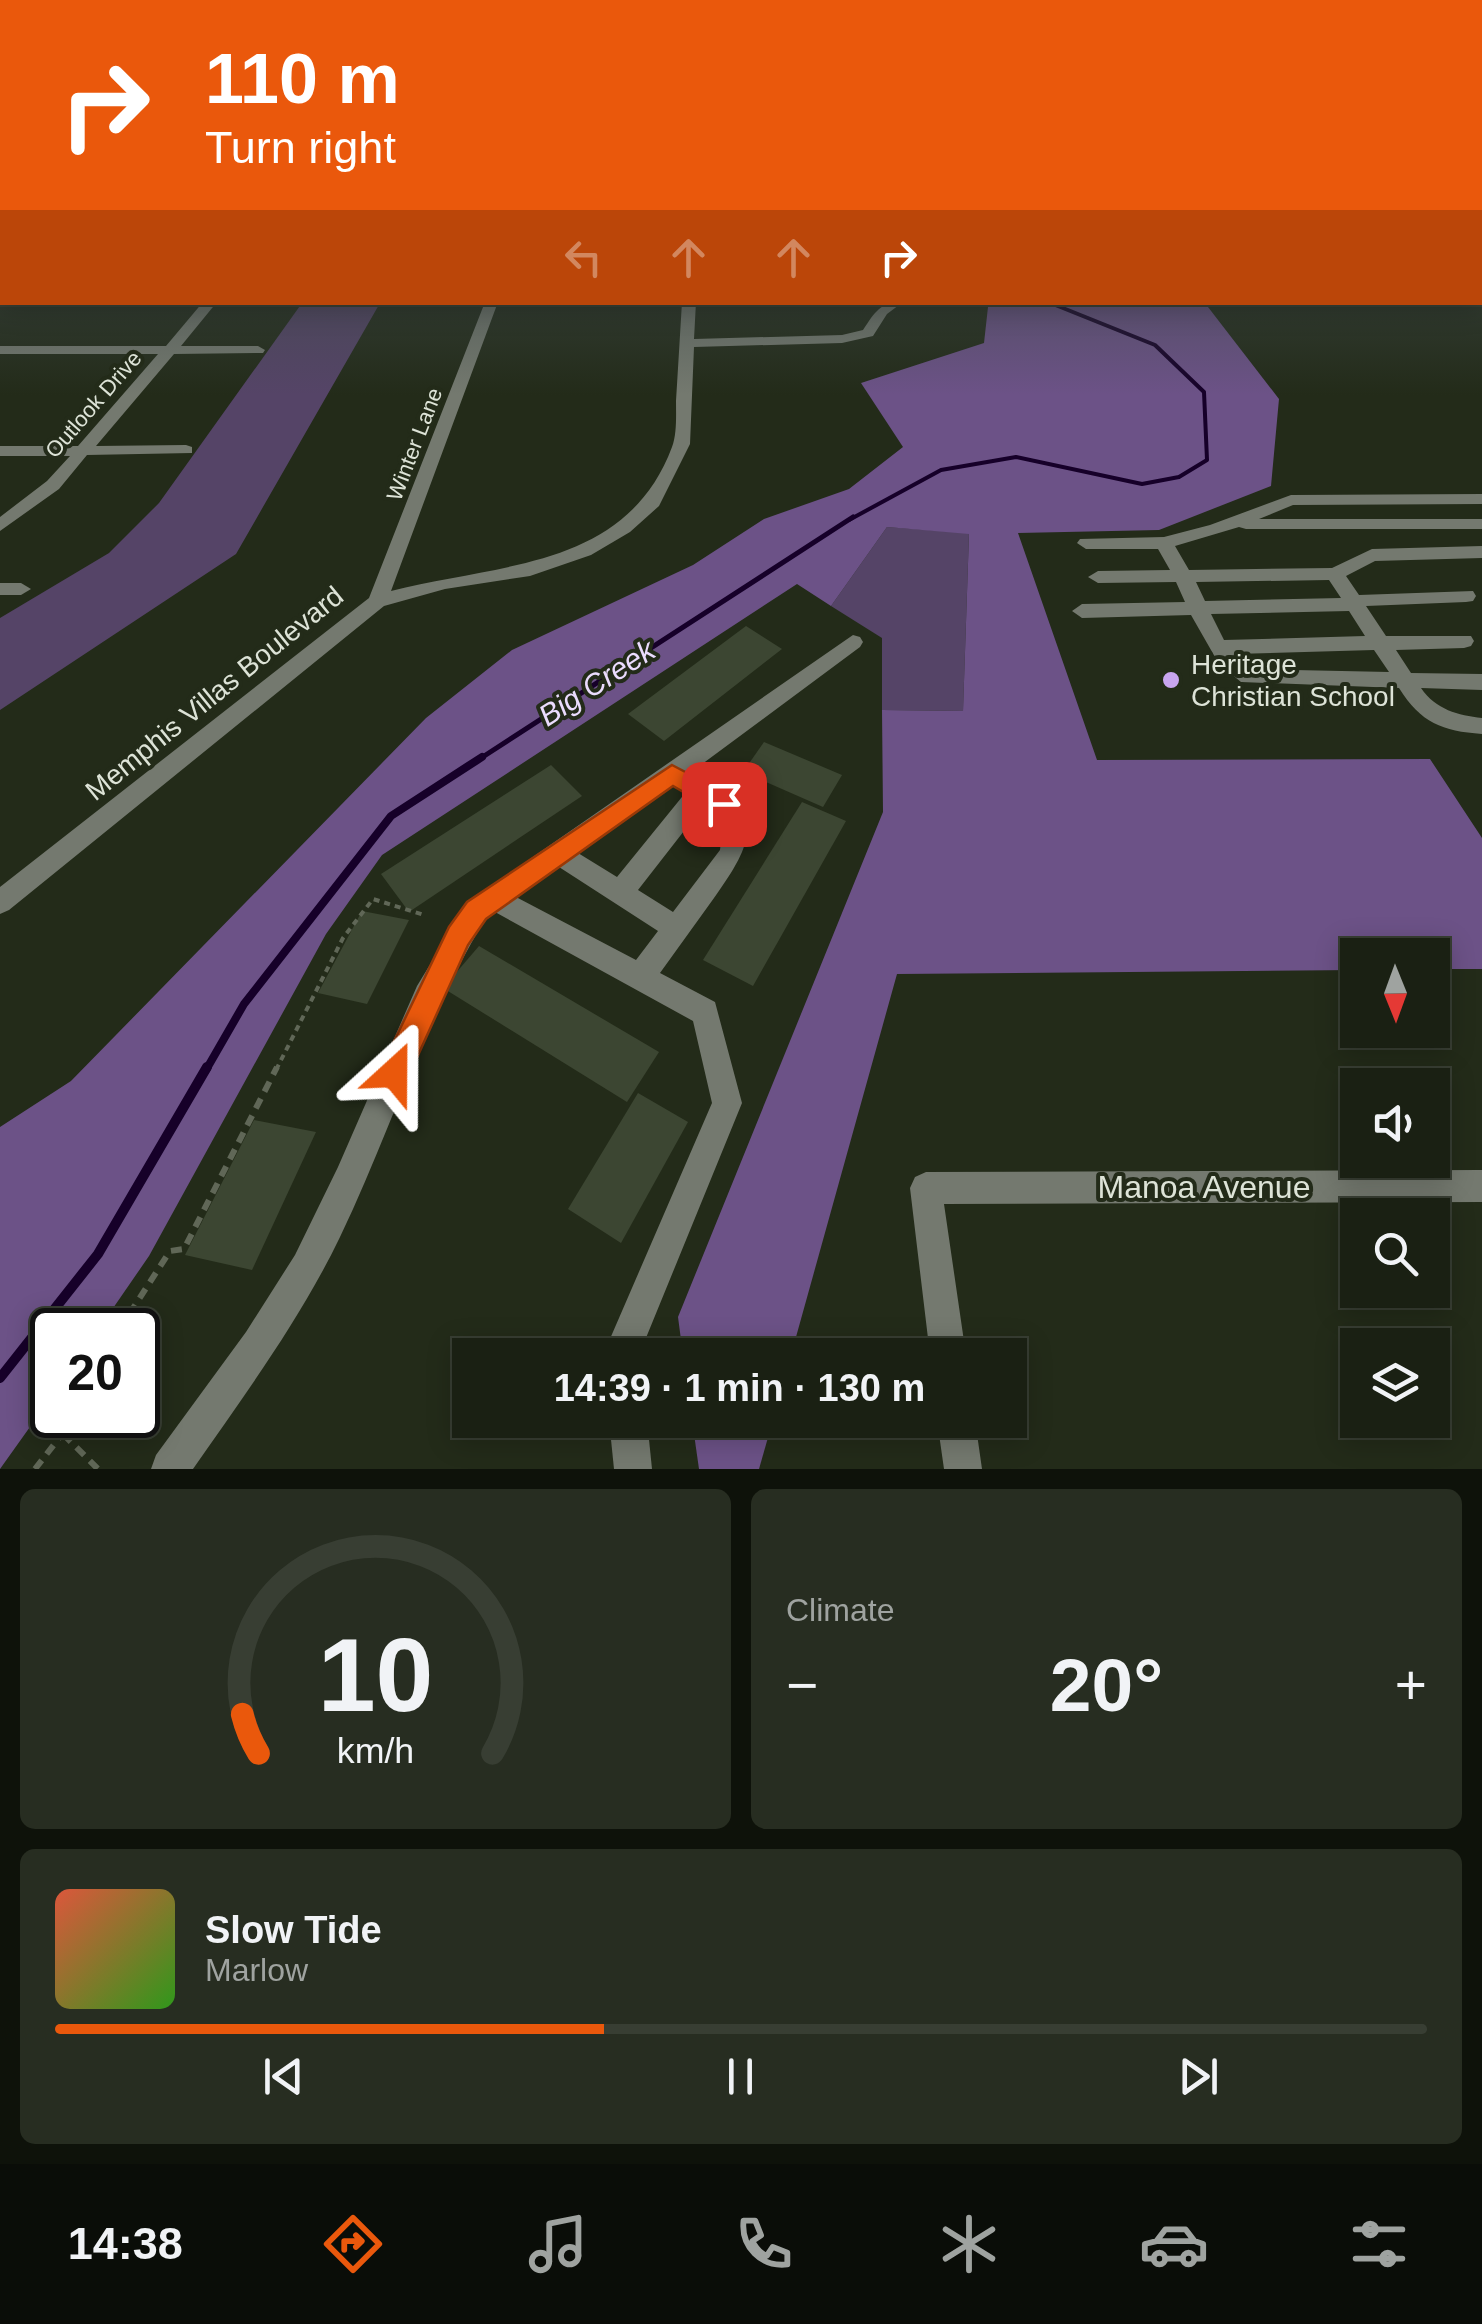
<!DOCTYPE html>
<html lang="en">
<head>
<meta charset="utf-8">
<style>
  body { margin:0; font-family:Arial,sans-serif; background:#272d21; color:#f1f3f6; height:100vh; display:flex; flex-direction:column; font-size:38px; white-space:nowrap }
  * { box-sizing:border-box; margin:0 }
  p { font-size:32px; color:#9fa3a0 }
  .icon { flex:none; width:55px; height:55px; fill:none; stroke:currentColor; stroke-width:2; stroke-linecap:round; stroke-linejoin:round }
  .map { position:relative; height:1469px; overflow:hidden }
  .sheet { display:flex; flex-direction:column; gap:20px; padding:20px; background:#0e120a; flex:1 }
  .sheet>* { flex:none }
  .top-card { position:absolute; left:0px; top:0px; width:1482px; height:305px; box-shadow:0 5px 25px #0003,0 0 0 2px #383e33; background:#ea580c; color:#fff; overflow:hidden }
  .needle { width:65px; rotate:179deg }
  .controls { position:absolute; left:1340px; top:938px; display:grid; gap:20px }
  .controls a { display:grid; place-items:center; width:110px; height:110px; border-radius:0px; background:#1a2013; box-shadow:0 5px 25px #0003,0 0 0 2px #383e33; font-size:50px }
  .speed { position:absolute; left:30px; top:1308px; display:flex; gap:20px; font-size:50px; font-weight:700; text-align:center }
  .speed>* { display:grid; place-content:center; width:130px; height:130px; border-radius:50%; background:#1a2013; box-shadow:0 5px 25px #0003,0 0 0 2px #383e33; line-height:1 }
  .speed .limit { border:5px solid #111; border-radius:15px; background:#fff; color:#111 }
  .pin { position:absolute; display:grid; place-items:center; width:85px; height:85px; color:#fff; margin:-42px; border-radius:20px; box-shadow:0 5px 15px #0006 }
  .me { position:absolute; width:110px; margin:-55px; rotate:24deg; stroke-linejoin:round; filter:drop-shadow(0 0 8px #0008) }
  .turn { display:flex; align-items:center; gap:35px; height:210px; padding:0 40px; font-size:45px }
  .turn .icon { width:130px; height:130px; stroke-width:2.5 }
  .turn b { display:block; font-size:70px; line-height:85px }
  .lanes { display:flex; align-items:center; height:95px; padding:0 40px; background:#0003; justify-content:center; gap:50px; direction:ltr }
  .lanes .off { opacity:.35 }
  .big { font-size:75px; font-weight:700; line-height:1.1 }
  .sheet .card { flex:1; display:flex; flex-direction:column; justify-content:center; gap:15px; min-width:0; padding:0 35px; border-radius:15px; background:#272d21 }
  .sheet .dial { align-items:center; gap:0 }
  .dial svg { height:260px; overflow:visible; fill:none; stroke:#383e33; stroke-width:7; stroke-linecap:round; text-anchor:middle }
  .dial text { fill:#f1f3f6; stroke:none }
  .song { display:flex; align-items:center; gap:30px }
  .cover { width:120px; height:120px; border-radius:15px; background:linear-gradient(135deg,hsl(10 70% 55%),hsl(110 70% 35%)) }
  .played { height:10px; border-radius:5px; background:linear-gradient(90deg,#ea580c 40%,#383e33 40%) }
  .keys { display:flex; justify-content:space-around; direction:ltr }
  .heat { display:flex; justify-content:space-between; align-items:center; font-size:55px; direction:ltr }
  .sheet .tiles { flex:1; display:grid; gap:20px; grid-template-columns:1fr 1fr }
  .card:last-child { grid-column:span 2 }
  .trip { position:absolute; left:452px; top:1338px; width:575px; height:100px; border-radius:0px; background:#1a2013; box-shadow:0 5px 25px #0003,0 0 0 2px #383e33; font-weight:700; line-height:100px; text-align:center }
  .tab-bar { display:flex; height:160px; justify-content:space-around; align-items:center; background:#0a0d08; color:#9fa3a0 }
  .tab-bar .icon { width:70px; height:70px }
  .tab-bar .on { color:#ea580c }
  .tab-bar b { font-size:45px; color:#f1f3f6 }
  .map>svg:first-child { display:block }
  .green { fill:#554467 }
  .forest { fill:#6c5287 }
  .lines { fill:none; stroke-linecap:round; stroke-linejoin:round }
  .stream-far3 { stroke:#160029; stroke-width:4 }
  .stream-far2 { stroke:#160029; stroke-width:5 }
  .stream-far1 { stroke:#160029; stroke-width:8 }
  .stream { stroke:#160029; stroke-width:10 }
  .building { fill:#3c4632 }
  .path-far1 { stroke:#606757; stroke-width:4; stroke-dasharray:6 5; stroke-linecap:butt }
  .path { stroke:#606757; stroke-width:6; stroke-dasharray:11 8; stroke-linecap:butt }
  .minor { fill:#74796f; fill-rule:evenodd }
  .route { fill:#ea580c; stroke:#983908; stroke-width:2.5 }
  .poi-dot { fill:#c8a5ef; stroke:#232b19; stroke-width:4 }
  .labels { text-anchor:middle; stroke-width:8; stroke-linejoin:round; paint-order:stroke }
  .far-street-label { font-size:22px; fill:#dde3d7; stroke:#232b19 }
  .poi-label { font-size:28px; fill:#dde3d7; stroke:#232b19; text-anchor:start }
  .street-label { font-size:28px; fill:#dde3d7; stroke:#232b19 }
  .water-label { font-size:30px; font-style:italic; fill:#ebdcfe; stroke:#232b19 }
  .near-street-label { font-size:32px; fill:#dde3d7; stroke:#232b19 }
</style>
</head>
<body>
<div class="map">
<svg width="1482" height="1469" viewBox="0 0 1482 1469">
  <rect width="100%" height="100%" fill="#232b19"/>
  <g class="green">
    <polygon points="302,303 380,303 236,554 0,710 0,618 109,553 159,503"/>
    <polygon points="887,527 969,533 963,711 882,710 882,638 831,606"/>
  </g>
  <g class="forest">
    <polygon points="983,303 1217,303 1208,307 1279,399 1271,486 1159,530 1018,533 1097,760 1430,759 1482,838 1482,969 1433,969 1432,955 1358,955 1357,970 897,974 791,1355 683,1355 678,1317 883,812 882,710 963,711 969,534 887,527 831,606 797,584 382,855 326,934 149,1256 98,1330 52,1330 52,1396 0,1469 0,1127 71,1081 426,718 512,650 693,565 764,519 849,489 903,447 861,383 984,343 988,307"/>
    <polygon points="692,1420 773,1420 759,1469 699,1469"/>
  </g>
  <g class="lines">
    <polyline class="stream-far3" points="849,520 941,470 1016,457 1142,484 1179,477 1207,460 1204,392 1155,345 1048,302"/>
    <polyline class="stream-far2" points="478,760 853,517"/>
    <polyline class="stream-far1" points="206,1070 244,1004 391,816 482,757"/>
    <polyline class="stream" points="0,1378 98,1254 207,1067"/>
  </g>
  <g class="building">
    <polygon points="746,626 782,649 664,741 628,714"/>
    <polygon points="764,742 842,775 823,807 743,772"/>
    <polygon points="551,765 582,796 409,912 381,874"/>
    <polygon points="802,802 846,821 753,986 703,960"/>
    <polygon points="362,911 409,920 367,1004 318,993"/>
    <polygon points="479,946 659,1052 627,1102 443,988"/>
    <polygon points="638,1093 688,1122 621,1243 568,1209"/>
    <polygon points="254,1120 316,1132 252,1270 185,1255"/>
  </g>
  <g class="lines">
    <polyline class="path-far1" points="276,1070 343,938 373,899 424,915"/>
    <g class="path">
      <polyline points="119,1330 170,1251 184,1249 277,1067"/>
      <polyline points="63,1434 98,1469"/>
      <polyline points="35,1469 77,1415"/>
    </g>
    <g class="minor">
      <rect x="0" y="209" width="2" height="6"/>
      <rect x="0" y="269" width="2" height="8"/>
      <polygon points="203,302 217,302 181,346 258,346 265,350 263,353 174,354 96,446 186,445 192,447 192,453 87,455 59,489 0,531 0,517 47,481 70,456 0,456 0,446 78,446 158,354 0,354 0,346 166,346"/>
      <path d="M 485,302 L 498,302 L 391,591 C 498,563 626,570 672,447 C 677,434 676,415 676,401 C 678,368 680,335 682,302 L 696,302 L 694,339 L 842,335 L 863,330 C 875,312 880,302 903,302 L 887,314 L 873,336 L 842,343 L 694,347 L 690,444 L 659,506 L 630,532 L 591,555 L 530,576 L 445,589 L 384,606 L 9,910 L 0,914 L 0,887 L 369,598 Z"/>
      <path d="M 1482,494 L 1482,504 L 1293,505 L 1259,519 L 1482,519 L 1482,529 L 1246,529 L 1239,527 L 1175,546 L 1189,570 L 1332,568 L 1372,549 L 1482,546 L 1482,558 L 1375,561 L 1346,576 L 1359,595 L 1473,591 L 1476,596 L 1473,601 L 1466,602 L 1366,606 L 1386,636 L 1471,636 L 1474,641 L 1471,646 L 1464,648 L 1396,650 L 1411,673 L 1482,674 L 1482,690 L 1421,688 C 1436,710 1458,715 1482,718 L 1482,734 C 1442,731 1421,723 1399,688 L 1241,682 L 1219,664 L 1191,615 L 1082,618 L 1072,611 L 1082,604 L 1185,602 L 1176,582 L 1098,583 L 1088,577 L 1098,571 L 1170,570 L 1158,549 L 1086,549 L 1077,543 L 1080,539 L 1164,537 L 1210,525 L 1291,495 ZM 1329,580 L 1341,598 L 1205,601 L 1196,582 ZM 1349,611 L 1365,636 L 1224,640 L 1211,614 ZM 1374,650 L 1389,672 L 1253,669 L 1234,654 Z"/>
      <polygon points="0,583 21,583 31,589 21,595 0,595"/>
      <path d="M 853,635 L 860,637 L 863,642 L 860,647 L 690,773 C 764,811 759,835 714,898 C 696,923 678,948 660,973 L 715,1002 L 742,1103 L 639,1355 L 603,1355 L 712,1103 L 693,1021 L 495,912 L 486,918 C 424,1019 391,1131 340,1237 C 300,1320 245,1394 193,1469 L 151,1469 L 156,1455 L 246,1332 L 295,1255 L 338,1167 L 417,986 L 468,902 ZM 673,785 L 686,792 L 617,877 L 578,853 ZM 705,804 L 723,824 L 720,850 L 673,912 L 638,890 ZM 559,867 L 658,931 L 636,960 L 516,897 Z"/>
      <polygon points="1482,1170 1482,1202 944,1204 966,1355 930,1355 910,1188 915,1177 926,1172"/>
      <polygon points="609,1420 647,1420 652,1469 614,1469"/>
      <polygon points="937,1420 975,1420 982,1469 944,1469"/>
    </g>
  </g>
  <linearGradient id="sky" x2="0" y2="1"><stop stop-color="#13180e"/><stop offset="0.48" stop-color="#3f4a49"/><stop offset="1" stop-color="#3f4a49" stop-opacity="0"/></linearGradient>
  <rect width="1482" height="395" fill="url(#sky)"/>
  <polygon class="route" points="672,765 733,797 736,804 733,811 716,811 673,786 486,919 468,945 405,1084 394,1088 384,1084 379,1073 384,1062 449,927 467,902"/>
  <circle class="poi-dot" cx="1171" cy="680" r="10"/>
  <g class="labels">
    <g class="far-street-label">
      <text transform="translate(93 404) rotate(-49)" y="8">Outlook Drive</text>
      <text transform="translate(414 444) rotate(-69)" y="8">Winter Lane</text>
    </g>
    <g class="poi-label">
      <text x="1191" y="674">Heritage<tspan x="1191" dy="32">Christian School</tspan></text>
    </g>
    <g class="street-label">
      <text transform="translate(214 693) rotate(-39)" y="10">Memphis Villas Boulevard</text>
    </g>
    <g class="water-label">
      <text transform="translate(597 683) rotate(-33)" y="10">Big Creek</text>
    </g>
    <g class="near-street-label">
      <text x="1204" y="1198">Manoa Avenue</text>
    </g>
  </g>
</svg>
<div class="controls">
<a><svg class="needle" viewBox="-14 -14 28 28"><path d="M0-13l5 13h-10z" fill="#e53935"/><path d="M0 13l5-13h-10z" fill="#9fa3a0"/></svg></a>
<a><svg class="icon" aria-label="sound" viewBox="0 0 24 24"><path d="M4 9h4l5-4v14l-5-4H4zM17 9q2 3 0 6"/></svg></a>
<a><svg class="icon" aria-label="search" viewBox="0 0 24 24"><circle cx="10" cy="10" r="6"/><path d="M15 15l6 6"/></svg></a>
<a><svg class="icon" aria-label="layers" viewBox="0 0 24 24"><path d="M12 4l9 5-9 5-9-5zM3 14l9 5 9-5"/></svg></a>
</div>
<div class="speed"><div class="limit">20</div></div>
<div class="pin" style="left:724px;top:804px;background:#d93025"><svg class="icon" aria-label="arrive" viewBox="0 0 24 24"><path d="M6 21V4h12l-3 4 3 4H6"/></svg></div>
<svg class="me" style="left:394px;top:1073px" viewBox="-20 -20 40 40"><path d="M0-17L14 15 0 8-14 15z" fill="#ea580c" stroke="#fff" stroke-width="4"/></svg>
<div class="trip">14:39 · 1 min · 130 m</div>
<div class="top-card">
<div class="turn"><svg class="icon" aria-label="right" viewBox="0 0 24 24"><path d="M7 20v-9h11M14 6l5 5-5 5"/></svg><div><b>110 m</b>Turn right</div></div>
<div class="lanes"><svg class="icon off" aria-label="left" viewBox="0 0 24 24"><path d="M17 20v-9H6M10 6l-5 5 5 5"/></svg><svg class="icon off" aria-label="ahead" viewBox="0 0 24 24"><path d="M12 20V5M6 11l6-6 6 6"/></svg><svg class="icon off" aria-label="ahead" viewBox="0 0 24 24"><path d="M12 20V5M6 11l6-6 6 6"/></svg><svg class="icon" aria-label="right" viewBox="0 0 24 24"><path d="M7 20v-9h11M14 6l5 5-5 5"/></svg></div>
</div>
</div>
<section class="sheet">
<div class="tiles">
<div class="card dial"><svg viewBox="0 0 100 80">
<path d="M14 69A42 42 0 1 1 86 69"/>
<path d="M14 69A42 42 0 0 1 9 57" stroke="#ea580c"/>
<text x="50" y="56" font-size="32" font-weight="700">10</text>
<text x="50" y="72" font-size="11">km/h</text>
</svg></div>
<div class="card"><p>Climate</p>
<div class="heat"><a>−</a><b class="big">20°</b><a>+</a></div>
</div>
<div class="card">
<div class="song"><i class="cover"></i><div><b>Slow Tide</b><p>Marlow</p></div></div>
<div class="played"></div>
<div class="keys"><svg class="icon" aria-label="previous" viewBox="0 0 24 24"><path d="M18 5L8 12l10 7zM5 5v14"/></svg><svg class="icon" aria-label="pause" viewBox="0 0 24 24"><path d="M8 5v14M16 5v14"/></svg><svg class="icon" aria-label="next" viewBox="0 0 24 24"><path d="M6 5l10 7-10 7zM19 5v14"/></svg></div>
</div>
</div>
</section>
<nav class="tab-bar">
<b>14:38</b>
<svg class="icon on" aria-label="directions" viewBox="0 0 24 24"><path d="M12 3l9 9-9 9-9-9zM9 14v-3h6M13 9l2 2-2 2"/></svg>
<svg class="icon" aria-label="music" viewBox="0 0 24 24"><path d="M9 18V5l10-2v13"/><circle cx="6" cy="18" r="3"/><circle cx="16" cy="16" r="3"/></svg>
<svg class="icon" aria-label="phone" viewBox="0 0 24 24"><path d="M5 4h4l2 5-3 2q2 4 5 5l2-3 5 2v4C11 20 4 13 5 4z"/></svg>
<svg class="icon" aria-label="climate" viewBox="0 0 24 24"><path d="M12 3v18M4 7l16 10M4 17L20 7"/></svg>
<svg class="icon" aria-label="car" viewBox="0 0 24 24"><path d="M5 17H2v-5l4-1 3-4h7l3 4 3 1v5h-3M9 17h6M6 11h13"/><circle cx="7" cy="17" r="2"/><circle cx="17" cy="17" r="2"/></svg>
<svg class="icon" aria-label="filters" viewBox="0 0 24 24"><path d="M4 7h16M4 17h16"/><circle cx="9" cy="7" r="2"/><circle cx="15" cy="17" r="2"/></svg>
</nav>
</body>
</html>
